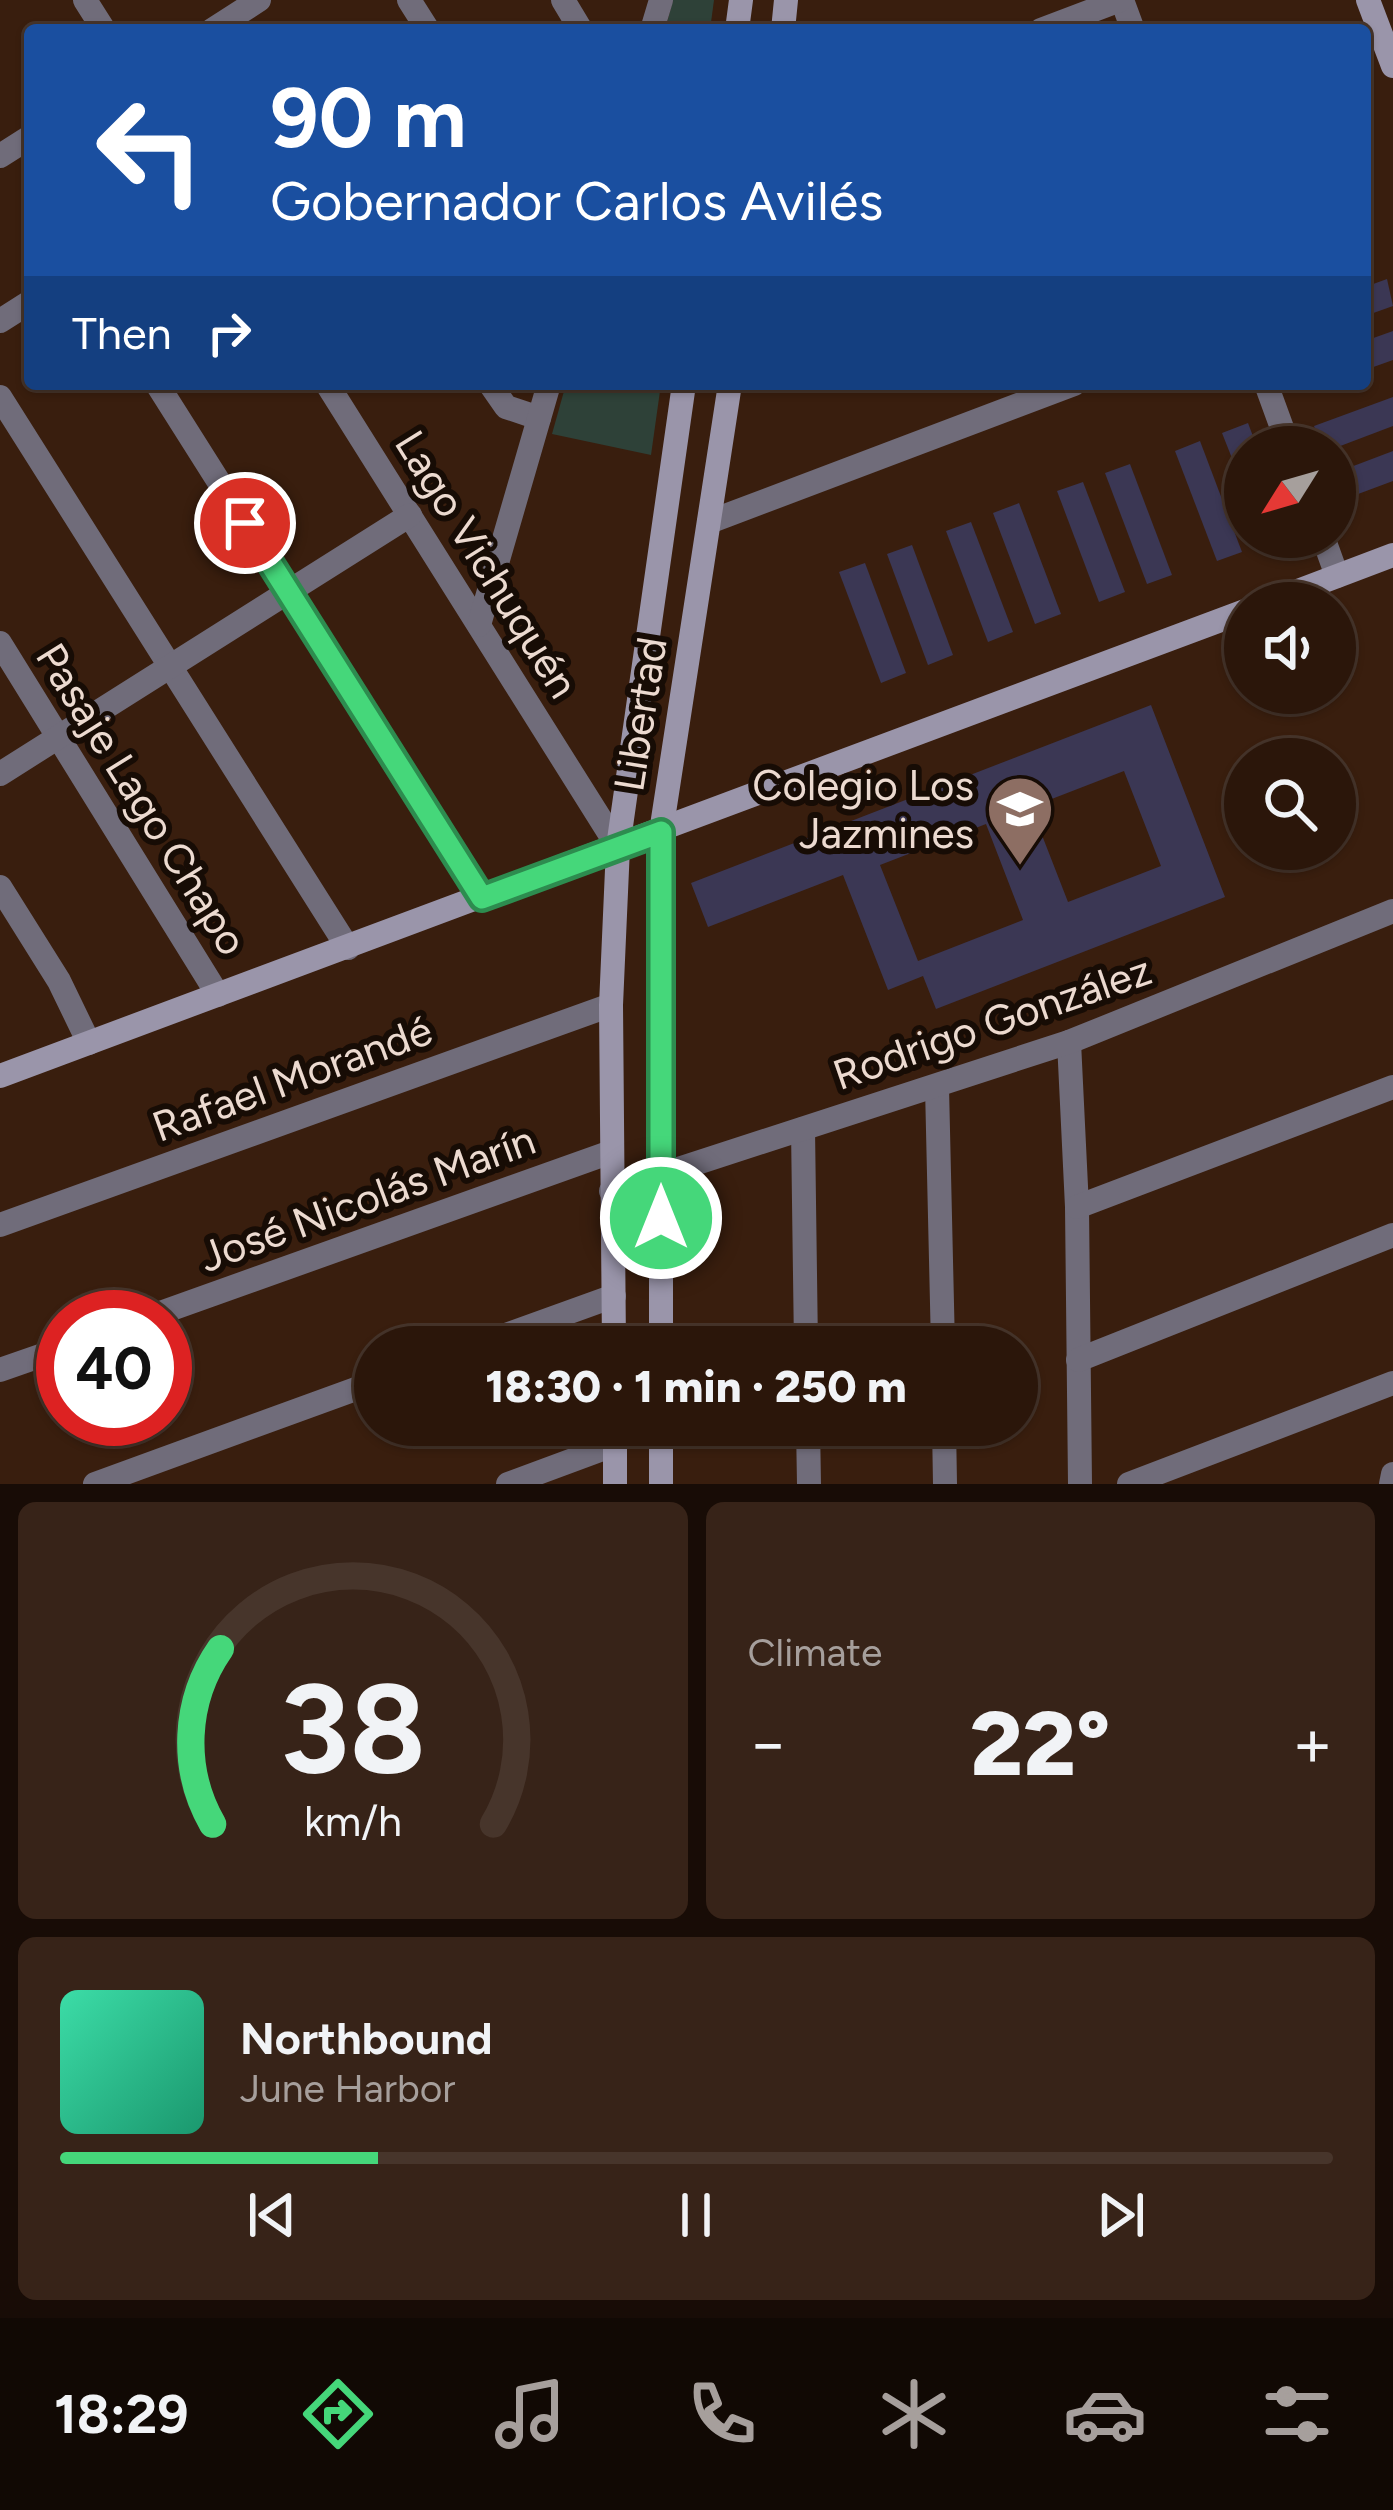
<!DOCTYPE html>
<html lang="en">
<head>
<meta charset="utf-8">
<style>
  body { margin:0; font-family:Figtree,sans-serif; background:#372318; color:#f1f3f6; height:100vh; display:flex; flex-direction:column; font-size:45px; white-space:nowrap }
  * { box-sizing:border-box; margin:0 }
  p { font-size:39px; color:#a69f9c }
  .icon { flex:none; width:66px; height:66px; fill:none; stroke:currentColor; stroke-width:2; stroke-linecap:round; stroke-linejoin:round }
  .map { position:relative; height:1484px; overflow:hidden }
  .drawer { display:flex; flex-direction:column; gap:18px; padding:18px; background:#180c06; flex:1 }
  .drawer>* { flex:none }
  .hud { position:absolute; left:24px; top:24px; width:1347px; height:366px; border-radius:12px; box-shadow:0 3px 9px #0004,0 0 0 3px #47352b; background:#1a4fa0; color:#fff; overflow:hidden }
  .needle { width:78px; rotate:233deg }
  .buttons { position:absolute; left:1224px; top:426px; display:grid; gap:24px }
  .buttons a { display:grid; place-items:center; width:132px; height:132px; border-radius:50%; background:#2b160a; box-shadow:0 3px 9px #0004,0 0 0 3px #47352b; font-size:60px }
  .speed { position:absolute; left:36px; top:1290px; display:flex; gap:24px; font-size:60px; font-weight:700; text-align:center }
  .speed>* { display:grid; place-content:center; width:156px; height:156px; border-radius:50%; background:#2b160a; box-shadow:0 3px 9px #0004,0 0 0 3px #47352b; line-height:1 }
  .speed .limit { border:18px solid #d22; background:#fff; color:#111 }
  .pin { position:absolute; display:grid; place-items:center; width:102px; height:102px; color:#fff; margin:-51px; border:6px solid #fff; border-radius:50%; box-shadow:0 3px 12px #0007 }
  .me { position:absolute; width:132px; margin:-66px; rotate:0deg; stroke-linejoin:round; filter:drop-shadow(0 0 9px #0008) }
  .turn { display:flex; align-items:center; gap:42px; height:252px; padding:0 48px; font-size:54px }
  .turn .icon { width:156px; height:156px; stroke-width:2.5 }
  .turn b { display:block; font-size:84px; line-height:102px }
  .then { display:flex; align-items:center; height:114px; padding:0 48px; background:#0003; gap:24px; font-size:45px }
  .big { font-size:90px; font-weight:800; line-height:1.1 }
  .drawer .widget { flex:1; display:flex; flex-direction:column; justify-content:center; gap:18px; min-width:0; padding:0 42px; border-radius:18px; background:#372318 }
  .drawer .dial { align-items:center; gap:0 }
  .dial svg { height:312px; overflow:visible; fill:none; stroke:#47352b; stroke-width:7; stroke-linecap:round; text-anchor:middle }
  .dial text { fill:#f1f3f6; stroke:none }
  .song { display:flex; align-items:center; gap:36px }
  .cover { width:144px; height:144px; border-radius:18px; background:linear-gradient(135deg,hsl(160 70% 55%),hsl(160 70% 35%)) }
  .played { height:12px; border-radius:6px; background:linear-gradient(90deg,#45d77a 25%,#47352b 25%) }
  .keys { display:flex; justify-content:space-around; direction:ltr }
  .heat { display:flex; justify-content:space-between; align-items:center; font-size:66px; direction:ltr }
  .drawer .tiles { flex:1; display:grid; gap:18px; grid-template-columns:1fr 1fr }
  .widget:last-child { grid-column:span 2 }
  .trip { position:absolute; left:354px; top:1326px; width:684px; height:120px; border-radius:60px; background:#2b160a; box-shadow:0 3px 9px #0004,0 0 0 3px #47352b; font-weight:800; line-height:120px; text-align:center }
  .tabs { display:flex; height:192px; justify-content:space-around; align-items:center; background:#110904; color:#a69f9c }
  .tabs .icon { width:84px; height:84px }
  .tabs .selected { color:#45d77a }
  .tabs b { font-size:54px; color:#f1f3f6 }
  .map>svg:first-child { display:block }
  .green { fill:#2e4138 }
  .building { fill:#3b3754; fill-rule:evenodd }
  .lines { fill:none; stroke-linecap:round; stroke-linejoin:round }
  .street { stroke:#706c7a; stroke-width:24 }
  .secondary { stroke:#9a95aa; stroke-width:24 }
  .route-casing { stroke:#2d8c4f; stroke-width:30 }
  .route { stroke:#45d77a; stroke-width:21 }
  .labels { text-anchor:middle; stroke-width:12; stroke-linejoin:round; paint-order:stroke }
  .street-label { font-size:42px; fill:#ecdad0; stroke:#170c05 }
  .poi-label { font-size:42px; fill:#ecdad0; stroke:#170c05; text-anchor:end }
</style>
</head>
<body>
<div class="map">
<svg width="1393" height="1484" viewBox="0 0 1393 1484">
  <rect width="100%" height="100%" fill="#391e0e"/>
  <g class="green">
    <polygon points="673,0 714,0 710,30 665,30"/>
    <polygon points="566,384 661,384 651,455 552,434"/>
  </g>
  <g class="building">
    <polygon points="1387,279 1393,306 1365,316 1365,287"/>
    <polygon points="1393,331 1393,360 1365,370 1365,341"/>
    <polygon points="1393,397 1393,426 1335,448 1322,447 1314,426"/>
    <polygon points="1248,423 1257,447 1245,447 1245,491 1222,433"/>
    <polygon points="1200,441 1242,552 1217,561 1175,451"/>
    <polygon points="1393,451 1393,481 1342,500 1335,473"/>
    <polygon points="1130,464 1172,575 1147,584 1105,473"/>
    <polygon points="1083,482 1125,592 1099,602 1057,491"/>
    <polygon points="1019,503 1061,614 1035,624 993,513"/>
    <polygon points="971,522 1013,632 988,642 946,531"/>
    <polygon points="912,545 953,655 928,665 887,554"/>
    <polygon points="865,563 906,673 881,683 839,572"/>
    <path d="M 1151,705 L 1225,897 L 936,1009 L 923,976 L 888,990 L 843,875 L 708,927 L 691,883 ZM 1124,771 L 1161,866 L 1068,902 L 1031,807 ZM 986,824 L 1023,920 L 918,961 L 880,865 Z"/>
  </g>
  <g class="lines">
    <g class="street">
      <polyline points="85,0 104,30"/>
      <polyline points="409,0 428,30"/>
      <polyline points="563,0 581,30"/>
      <polyline points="1122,0 1133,30"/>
      <polyline points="212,30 259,0"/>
      <polyline points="652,30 661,0"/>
      <polyline points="1041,30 1120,0"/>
      <polyline points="0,156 30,137"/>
      <polyline points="0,321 30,302"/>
      <polyline points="157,384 482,898"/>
      <polyline points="327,384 618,847"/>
      <polyline points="490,384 506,407 539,418"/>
      <polyline points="1266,384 1289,447"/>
      <polyline points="0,397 348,948"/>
      <polyline points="709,522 1074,384"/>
      <polyline points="1323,537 1337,576"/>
      <polyline points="479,625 549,384"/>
      <polyline points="0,643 218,995"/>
      <polyline points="0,774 410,515"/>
      <polyline points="0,887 59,981 89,1043"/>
      <polyline points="1069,1042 1077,1207 1080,1484"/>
      <polyline points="937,1087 943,1347"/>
      <polyline points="803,1129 806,1347"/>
      <polyline points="611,1191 1069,1042 1393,911"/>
      <polyline points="1077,1207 1393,1087"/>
      <polyline points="0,1225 611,1005"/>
      <polyline points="149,1317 611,1152"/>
      <polyline points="473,1347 614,1296"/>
      <polyline points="1078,1360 1393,1235"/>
      <polyline points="0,1370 63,1348"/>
      <polyline points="808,1425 809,1484"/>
      <polyline points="944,1425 945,1484"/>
      <polyline points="95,1484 375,1382"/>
      <polyline points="508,1484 616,1444"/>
      <polyline points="1129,1484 1393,1383"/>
      <polyline points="1391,1484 1393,1474"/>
    </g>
    <g class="secondary">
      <polyline points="1368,0 1393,66"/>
      <polyline points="737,30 741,0"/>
      <polyline points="783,30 786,0"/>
      <polyline points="1266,603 1393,555"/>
      <polyline points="0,1076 1245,611"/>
      <polyline points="614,1347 611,1005 618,847 684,384"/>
      <polyline points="661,1347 661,832 730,384"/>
      <polyline points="615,1425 615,1484"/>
      <polyline points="661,1425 661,1484"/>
    </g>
  </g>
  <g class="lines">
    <g class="route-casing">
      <polyline id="route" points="245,523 482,898 661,832 661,1218"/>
    </g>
    <use href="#route" class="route"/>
  </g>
  <defs>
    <g id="school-pin" transform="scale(3.45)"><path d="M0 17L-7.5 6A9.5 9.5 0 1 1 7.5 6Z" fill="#8d6e63" stroke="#170c05"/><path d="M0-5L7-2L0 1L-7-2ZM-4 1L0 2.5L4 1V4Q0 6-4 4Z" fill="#fff"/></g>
  </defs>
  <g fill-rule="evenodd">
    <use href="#school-pin" x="1020" y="809"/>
  </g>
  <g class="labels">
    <g class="street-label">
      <text transform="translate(487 564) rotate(58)" y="15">Lago Vichuquén</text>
      <text transform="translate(640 714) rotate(-81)" y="15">Libertad</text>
      <text transform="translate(142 799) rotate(58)" y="15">Pasaje Lago Chapo</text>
      <text transform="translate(992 1022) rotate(-19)" y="15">Rodrigo González</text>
      <text transform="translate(292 1078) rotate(-20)" y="15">Rafael Morandé</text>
      <text transform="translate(367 1198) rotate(-20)" y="15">José Nicolás Marín</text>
    </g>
    <g class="poi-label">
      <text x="974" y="800">Colegio Los<tspan x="974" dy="48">Jazmines</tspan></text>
    </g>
  </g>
</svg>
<div class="buttons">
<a><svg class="needle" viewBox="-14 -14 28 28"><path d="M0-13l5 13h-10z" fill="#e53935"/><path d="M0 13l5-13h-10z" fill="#a69f9c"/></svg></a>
<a><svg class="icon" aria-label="sound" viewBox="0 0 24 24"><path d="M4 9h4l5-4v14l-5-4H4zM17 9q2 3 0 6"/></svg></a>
<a><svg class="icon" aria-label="search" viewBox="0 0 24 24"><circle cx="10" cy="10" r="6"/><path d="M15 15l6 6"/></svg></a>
</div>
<div class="speed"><div class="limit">40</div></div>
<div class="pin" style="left:245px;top:523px;background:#d93025"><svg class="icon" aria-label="arrive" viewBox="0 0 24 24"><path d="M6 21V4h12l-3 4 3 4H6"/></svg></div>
<svg class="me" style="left:661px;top:1218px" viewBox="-20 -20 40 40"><circle r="17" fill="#45d77a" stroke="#fff" stroke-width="3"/><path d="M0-11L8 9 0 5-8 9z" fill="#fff"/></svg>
<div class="trip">18:30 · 1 min · 250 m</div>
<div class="hud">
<div class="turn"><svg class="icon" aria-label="left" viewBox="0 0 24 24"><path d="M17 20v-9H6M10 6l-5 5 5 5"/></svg><div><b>90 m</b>Gobernador Carlos Avilés</div></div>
<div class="then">Then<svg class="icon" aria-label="right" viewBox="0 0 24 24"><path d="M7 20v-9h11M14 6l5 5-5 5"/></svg></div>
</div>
</div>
<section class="drawer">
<div class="tiles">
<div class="widget dial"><svg viewBox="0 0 100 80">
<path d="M14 69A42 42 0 1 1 86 69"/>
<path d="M14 69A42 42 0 0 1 16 24" stroke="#45d77a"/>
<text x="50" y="56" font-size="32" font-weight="700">38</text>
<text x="50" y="72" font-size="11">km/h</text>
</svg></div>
<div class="widget"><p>Climate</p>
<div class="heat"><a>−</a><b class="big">22°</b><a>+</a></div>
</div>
<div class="widget">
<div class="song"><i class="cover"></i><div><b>Northbound</b><p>June Harbor</p></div></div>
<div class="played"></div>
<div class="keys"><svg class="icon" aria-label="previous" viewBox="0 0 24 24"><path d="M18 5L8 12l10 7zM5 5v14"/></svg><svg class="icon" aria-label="pause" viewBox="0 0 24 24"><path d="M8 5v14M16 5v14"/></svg><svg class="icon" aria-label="next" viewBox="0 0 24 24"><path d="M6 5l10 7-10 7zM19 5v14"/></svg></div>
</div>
</div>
</section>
<nav class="tabs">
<b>18:29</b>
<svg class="icon selected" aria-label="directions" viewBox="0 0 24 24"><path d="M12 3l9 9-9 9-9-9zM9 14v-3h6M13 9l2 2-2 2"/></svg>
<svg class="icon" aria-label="music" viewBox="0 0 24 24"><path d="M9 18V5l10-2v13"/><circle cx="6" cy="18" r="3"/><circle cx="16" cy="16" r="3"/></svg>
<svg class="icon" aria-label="phone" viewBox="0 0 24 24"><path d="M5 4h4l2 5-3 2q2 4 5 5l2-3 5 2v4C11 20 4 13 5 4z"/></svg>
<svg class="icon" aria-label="climate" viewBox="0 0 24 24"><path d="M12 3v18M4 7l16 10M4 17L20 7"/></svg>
<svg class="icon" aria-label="car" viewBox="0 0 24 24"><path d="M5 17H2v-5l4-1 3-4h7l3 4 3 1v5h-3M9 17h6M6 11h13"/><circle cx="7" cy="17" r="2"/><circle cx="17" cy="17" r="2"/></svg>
<svg class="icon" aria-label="filters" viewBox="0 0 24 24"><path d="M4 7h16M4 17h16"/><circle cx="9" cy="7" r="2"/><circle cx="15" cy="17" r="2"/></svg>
</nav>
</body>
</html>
